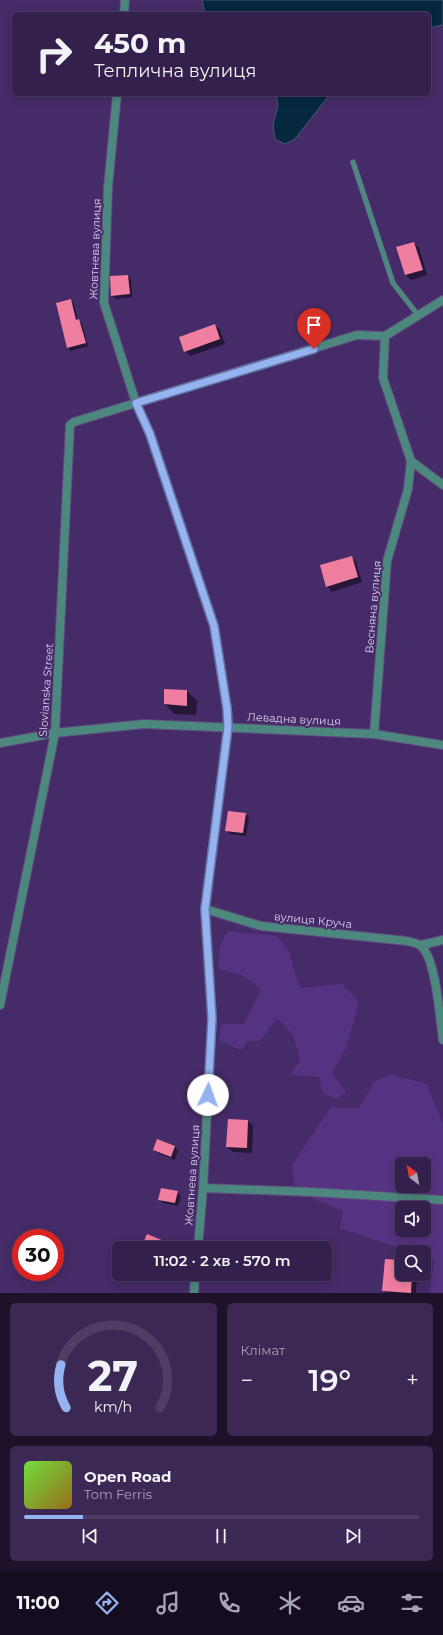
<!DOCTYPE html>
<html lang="uk">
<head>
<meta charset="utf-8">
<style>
  body { margin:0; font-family:Montserrat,sans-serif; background:#3c2854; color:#f1f3f6; height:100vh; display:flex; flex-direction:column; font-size:15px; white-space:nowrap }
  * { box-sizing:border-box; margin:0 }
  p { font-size:13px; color:#a9a3b6 }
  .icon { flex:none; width:22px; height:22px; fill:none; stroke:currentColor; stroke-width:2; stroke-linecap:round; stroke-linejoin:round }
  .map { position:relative; height:1293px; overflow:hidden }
  .details { display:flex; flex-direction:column; gap:10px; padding:10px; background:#1d122a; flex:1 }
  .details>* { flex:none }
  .guide { position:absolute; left:12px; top:12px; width:419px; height:84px; border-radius:6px; box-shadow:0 2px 10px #0003,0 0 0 1px #4e3e65; background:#34204d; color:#f1f3f6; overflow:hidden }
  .needle { width:26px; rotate:328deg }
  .fabs { position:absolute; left:395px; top:1157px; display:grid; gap:8px }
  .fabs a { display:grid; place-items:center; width:36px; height:36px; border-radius:6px; background:#34204d; box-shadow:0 2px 10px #0003,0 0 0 1px #4e3e65; font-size:20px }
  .speed { position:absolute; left:12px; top:1229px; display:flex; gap:8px; font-size:20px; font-weight:700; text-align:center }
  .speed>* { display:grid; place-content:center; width:52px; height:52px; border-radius:50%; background:#34204d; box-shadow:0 2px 10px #0003,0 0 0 1px #4e3e65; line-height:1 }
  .speed .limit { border:6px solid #d22; background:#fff; color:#111 }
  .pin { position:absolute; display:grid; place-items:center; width:34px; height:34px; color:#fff; margin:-41px -17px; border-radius:50% 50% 50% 0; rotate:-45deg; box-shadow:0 0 4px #0007 }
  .pin .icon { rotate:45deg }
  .me { position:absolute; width:44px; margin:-22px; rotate:3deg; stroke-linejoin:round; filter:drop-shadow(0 0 3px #0008) }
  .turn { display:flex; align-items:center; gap:14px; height:84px; padding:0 16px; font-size:18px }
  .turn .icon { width:52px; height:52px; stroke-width:2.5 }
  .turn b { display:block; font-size:28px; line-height:34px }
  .big { font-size:30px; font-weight:600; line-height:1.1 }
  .details .card { flex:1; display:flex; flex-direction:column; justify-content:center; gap:6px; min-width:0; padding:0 14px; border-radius:6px; background:#3c2854 }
  .details .dial { align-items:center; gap:0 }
  .dial svg { height:104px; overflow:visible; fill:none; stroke:#4e3e65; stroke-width:7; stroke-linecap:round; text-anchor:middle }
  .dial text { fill:#f1f3f6; stroke:none }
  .song { display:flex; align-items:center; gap:12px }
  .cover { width:48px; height:48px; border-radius:6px; background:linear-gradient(135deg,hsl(100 70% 55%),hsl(40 70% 35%)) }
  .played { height:4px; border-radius:2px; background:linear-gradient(90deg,#95b2f1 15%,#4e3e65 15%) }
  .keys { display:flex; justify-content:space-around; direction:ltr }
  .heat { display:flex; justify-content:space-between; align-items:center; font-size:22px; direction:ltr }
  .details .tiles { flex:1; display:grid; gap:10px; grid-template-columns:1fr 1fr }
  .card:last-child { grid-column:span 2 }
  .trip { position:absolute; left:112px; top:1241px; width:220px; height:40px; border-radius:6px; background:#34204d; box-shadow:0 2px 10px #0003,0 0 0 1px #4e3e65; font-weight:600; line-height:40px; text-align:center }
  .dock { display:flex; height:64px; justify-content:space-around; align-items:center; background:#150d1f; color:#a9a3b6 }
  .dock .icon { width:28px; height:28px }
  .dock .on { color:#95b2f1 }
  .dock b { font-size:18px; color:#f1f3f6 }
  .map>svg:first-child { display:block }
  .green { fill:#563382; fill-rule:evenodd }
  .water { fill:#05283f; stroke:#465a75 }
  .shadow { fill:#0007 }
  .building { fill:#f07ea1 }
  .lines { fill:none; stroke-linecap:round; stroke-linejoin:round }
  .lane-casing { stroke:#604980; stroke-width:6 }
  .street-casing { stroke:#604980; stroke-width:10 }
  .lane { stroke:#4c887d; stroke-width:5 }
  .street { stroke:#4c887d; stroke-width:8 }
  .route-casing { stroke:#61749d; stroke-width:10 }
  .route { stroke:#95b2f1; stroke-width:7 }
  .labels { text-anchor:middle; stroke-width:4; stroke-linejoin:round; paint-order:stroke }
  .street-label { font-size:11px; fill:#dccff3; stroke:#452b67 }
</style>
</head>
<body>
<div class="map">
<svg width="443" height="1293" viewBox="0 0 443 1293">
  <rect width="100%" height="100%" fill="#452b67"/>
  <g class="green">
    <polygon points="227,931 277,936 289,952 300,988 342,984 359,1002 346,1048 332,1073 346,1092 336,1099 323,1094 319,1077 290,1075 300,1060 293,1035 277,1018 260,1041 248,1041 240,1050 219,1040 221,1024 244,1024 261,989 242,975 218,969 220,946"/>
    <path d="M 390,1074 L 427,1084 L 443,1124 L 443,1293 L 430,1293 L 434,1260 L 424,1257 L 424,1252 L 411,1252 L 340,1228 L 343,1211 L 295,1191 L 292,1165 L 331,1107 L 359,1108 L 374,1082 ZM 402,1164 L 424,1164 L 424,1186 L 402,1186 ZM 402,1208 L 424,1208 L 424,1230 L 402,1230 Z"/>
  </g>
  <g class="water">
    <polygon points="202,0 443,0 443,25 429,28 429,14 205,14"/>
    <polygon points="276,94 330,94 295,139 285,144 275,139 273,125 278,106"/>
  </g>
  <g class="shadow">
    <polygon points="414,243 419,248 427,275 411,280 406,275"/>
    <polygon points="128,276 131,279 132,297 116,299 112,295"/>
    <polygon points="71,300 74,304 78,321 82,324 88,346 71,351 68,348 57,303"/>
    <polygon points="215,325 220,330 225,344 190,356 185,351"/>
    <polygon points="351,557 356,562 362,582 332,592 327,586"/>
    <polygon points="165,690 187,691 197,701 196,715 174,714 165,704"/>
    <polygon points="245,814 249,817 246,836 230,834 227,831"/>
    <polygon points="248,1121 253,1126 252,1153 233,1152 227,1147"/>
    <polygon points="157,1141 175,1147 178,1151 175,1160 157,1153 154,1150"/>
    <polygon points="177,1192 181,1196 178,1206 163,1203 159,1199"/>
    <polygon points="148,1235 164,1242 167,1245 166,1248 143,1248"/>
    <polygon points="402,1261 402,1274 417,1274 416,1293 386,1293 383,1290"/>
  </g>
  <g class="building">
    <polygon points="414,242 423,270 405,275 396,247"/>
    <polygon points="128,275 130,294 111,296 110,276"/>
    <polygon points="71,299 76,320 79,319 86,343 67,348 56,303"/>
    <polygon points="215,324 220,339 184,352 179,337"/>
    <polygon points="352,556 358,577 326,587 320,565"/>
    <polygon points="164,689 187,690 187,706 164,704"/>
    <polygon points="228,811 246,813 243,833 225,831"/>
    <polygon points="228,1119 248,1120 247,1148 226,1147"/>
    <polygon points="157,1139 175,1146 171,1157 153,1150"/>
    <polygon points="161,1188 178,1191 175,1203 158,1200"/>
    <polygon points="147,1234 164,1241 161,1248 141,1248"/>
    <polygon points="385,1259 402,1260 402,1274 412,1274 411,1293 382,1291"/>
  </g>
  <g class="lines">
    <g class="lane-casing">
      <polyline id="lane" points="353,162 393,283 418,315"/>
    </g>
    <g class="street-casing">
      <g id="street">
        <polyline points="124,14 125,0"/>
        <polyline points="117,94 108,187 104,303 136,403 150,434 214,626 227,708 228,727 205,909 212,1018 203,1188 198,1248"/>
        <polyline points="385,336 383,378 411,461 443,485"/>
        <polyline points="374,734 387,561 408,489 411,461"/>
        <polyline points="0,743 55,733 144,724 374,734 443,745"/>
        <path d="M 205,909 L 261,926 L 407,941 C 411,942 418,943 421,946 C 436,958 440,1020 443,1040"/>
        <polyline points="421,945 443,940"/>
        <polyline points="0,1005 55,733 70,425 74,422 357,335 385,336 443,300"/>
        <polyline points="203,1188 312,1192 443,1200"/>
        <polyline points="194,1293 195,1274"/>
      </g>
    </g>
    <use href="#lane" class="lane"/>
    <use href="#street" class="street"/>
  </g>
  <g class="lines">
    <g class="route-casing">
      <polyline id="route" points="208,1095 212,1018 205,909 228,727 227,708 214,626 150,434 136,403 314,349"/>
    </g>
    <use href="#route" class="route"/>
  </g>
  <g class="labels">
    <g class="street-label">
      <text transform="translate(95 249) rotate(-88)" y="4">Жовтнева вулиця</text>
      <text transform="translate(373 607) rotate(-85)" y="4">Весняна вулиця</text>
      <text transform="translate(46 690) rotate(-86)" y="4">Slovianska Street</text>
      <text transform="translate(294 719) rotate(3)" y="4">Левадна вулиця</text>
      <text transform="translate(313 920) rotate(6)" y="4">вулиця Круча</text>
      <text transform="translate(192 1175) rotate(-86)" y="4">Жовтнева вулиця</text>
    </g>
  </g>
</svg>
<div class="fabs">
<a><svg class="needle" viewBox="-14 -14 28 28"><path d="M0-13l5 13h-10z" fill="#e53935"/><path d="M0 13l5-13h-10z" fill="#a9a3b6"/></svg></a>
<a><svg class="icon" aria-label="sound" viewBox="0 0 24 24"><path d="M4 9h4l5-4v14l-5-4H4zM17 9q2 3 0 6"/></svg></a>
<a><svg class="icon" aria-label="search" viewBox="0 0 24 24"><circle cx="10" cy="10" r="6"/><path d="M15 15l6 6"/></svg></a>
</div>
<div class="speed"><div class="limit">30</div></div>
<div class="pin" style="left:314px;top:349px;background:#d93025"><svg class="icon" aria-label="arrive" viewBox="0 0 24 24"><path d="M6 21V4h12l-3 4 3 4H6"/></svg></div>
<svg class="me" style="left:208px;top:1095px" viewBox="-20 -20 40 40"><circle r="19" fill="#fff"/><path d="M0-13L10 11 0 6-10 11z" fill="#95b2f1"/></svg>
<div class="trip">11:02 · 2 хв · 570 m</div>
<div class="guide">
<div class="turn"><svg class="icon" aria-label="right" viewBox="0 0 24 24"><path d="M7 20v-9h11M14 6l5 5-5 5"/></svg><div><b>450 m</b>Теплична вулиця</div></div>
</div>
</div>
<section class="details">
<div class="tiles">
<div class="card dial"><svg viewBox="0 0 100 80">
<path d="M14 69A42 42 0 1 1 86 69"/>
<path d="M14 69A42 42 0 0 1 10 36" stroke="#95b2f1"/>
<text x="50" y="56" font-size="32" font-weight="700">27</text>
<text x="50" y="72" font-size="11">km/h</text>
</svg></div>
<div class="card"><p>Клімат</p>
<div class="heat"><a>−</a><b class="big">19°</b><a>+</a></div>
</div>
<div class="card">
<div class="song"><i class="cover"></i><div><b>Open Road</b><p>Tom Ferris</p></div></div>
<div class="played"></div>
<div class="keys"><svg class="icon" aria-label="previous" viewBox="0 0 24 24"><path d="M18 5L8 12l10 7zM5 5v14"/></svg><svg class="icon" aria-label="pause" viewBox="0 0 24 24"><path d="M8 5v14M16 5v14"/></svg><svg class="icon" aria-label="next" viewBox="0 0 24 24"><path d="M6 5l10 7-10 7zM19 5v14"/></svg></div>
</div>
</div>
</section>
<nav class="dock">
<b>11:00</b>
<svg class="icon on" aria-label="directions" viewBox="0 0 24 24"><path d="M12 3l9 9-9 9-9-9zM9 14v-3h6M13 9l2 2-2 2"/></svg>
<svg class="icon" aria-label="music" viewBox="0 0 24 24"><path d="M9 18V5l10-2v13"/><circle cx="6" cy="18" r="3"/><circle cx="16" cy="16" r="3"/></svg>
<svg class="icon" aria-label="phone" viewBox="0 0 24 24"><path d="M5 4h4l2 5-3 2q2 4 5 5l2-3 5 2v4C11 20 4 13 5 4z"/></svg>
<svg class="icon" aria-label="climate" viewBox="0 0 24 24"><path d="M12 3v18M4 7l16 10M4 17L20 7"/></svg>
<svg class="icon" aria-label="car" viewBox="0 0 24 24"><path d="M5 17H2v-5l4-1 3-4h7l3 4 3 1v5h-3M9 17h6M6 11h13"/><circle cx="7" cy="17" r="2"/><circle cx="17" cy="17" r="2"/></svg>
<svg class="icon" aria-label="filters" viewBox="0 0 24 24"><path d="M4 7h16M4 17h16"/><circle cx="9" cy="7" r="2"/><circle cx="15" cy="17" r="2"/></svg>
</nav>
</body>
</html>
